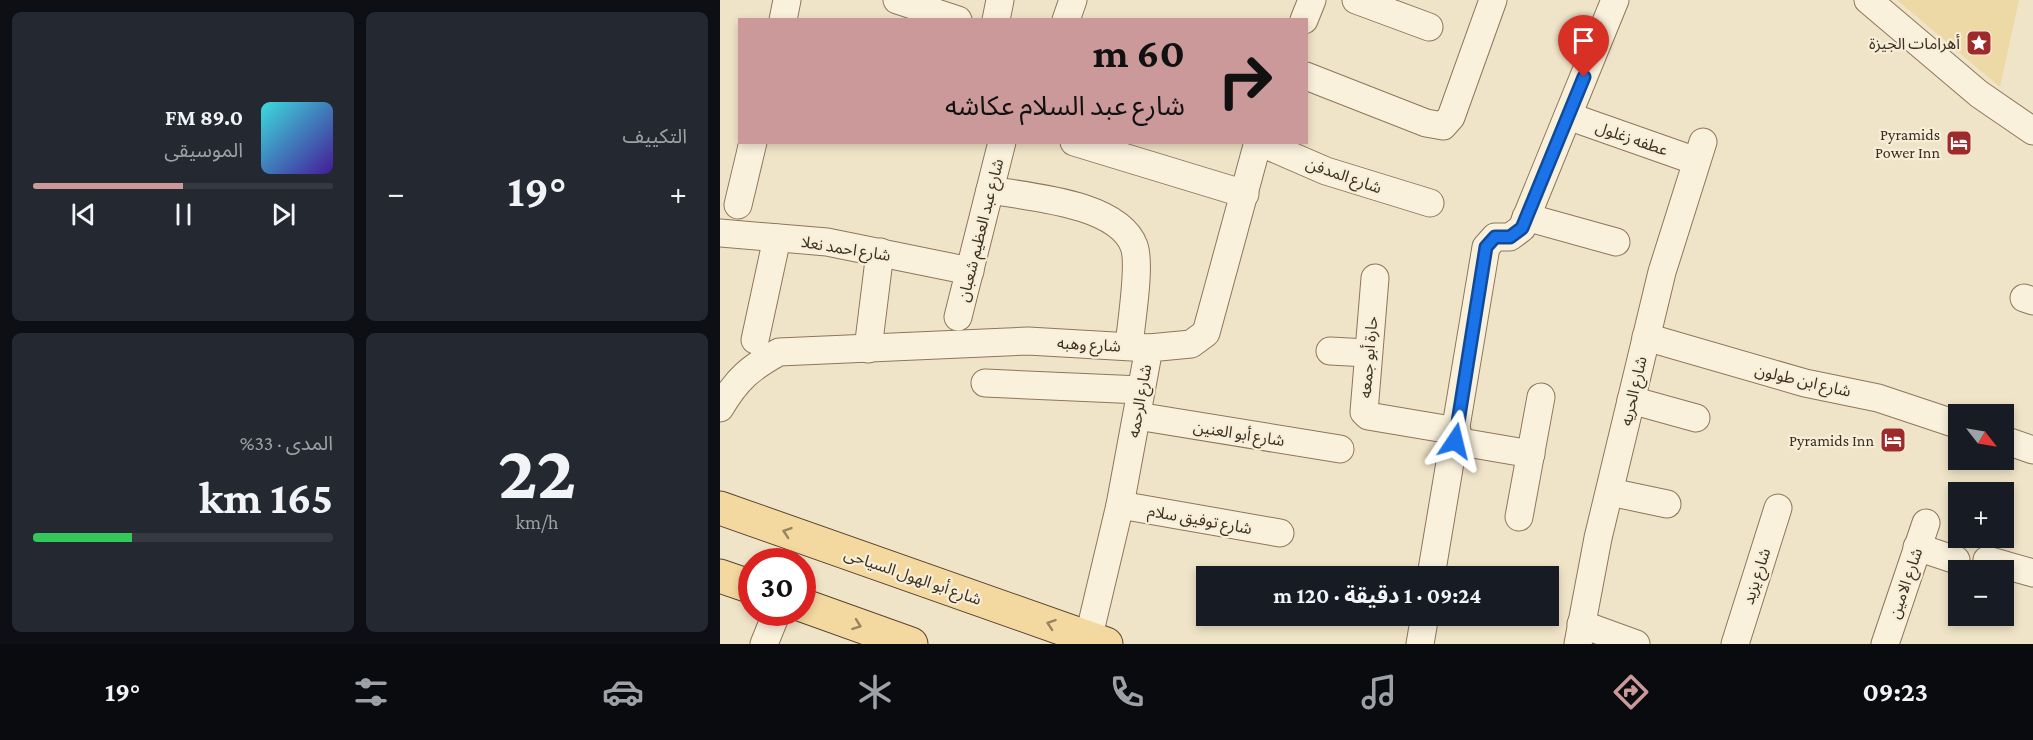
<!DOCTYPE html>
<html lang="ar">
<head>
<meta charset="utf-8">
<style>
  body { margin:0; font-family:"Crimson Pro","Noto Sans Arabic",serif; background:#242831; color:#f1f3f6; direction:rtl; height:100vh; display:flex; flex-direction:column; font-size:22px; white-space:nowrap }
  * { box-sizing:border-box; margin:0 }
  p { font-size:20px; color:#9ea1a6 }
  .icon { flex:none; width:33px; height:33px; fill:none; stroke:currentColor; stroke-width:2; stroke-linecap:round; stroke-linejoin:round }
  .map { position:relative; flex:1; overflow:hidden; direction:ltr }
  .side { display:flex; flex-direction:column; gap:12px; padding:12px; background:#0d0f14; width:720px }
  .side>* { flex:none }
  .hud { position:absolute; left:18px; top:18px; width:570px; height:126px; border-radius:0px; box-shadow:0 3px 9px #0003; direction:rtl; background:#cc999b; color:#111; overflow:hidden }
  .needle { width:39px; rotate:121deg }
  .tools { position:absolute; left:1228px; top:404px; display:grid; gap:12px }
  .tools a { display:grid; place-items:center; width:66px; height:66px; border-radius:0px; background:#171b24; box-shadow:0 3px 9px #0003; font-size:30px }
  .speed { position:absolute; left:18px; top:548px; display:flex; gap:12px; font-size:30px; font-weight:700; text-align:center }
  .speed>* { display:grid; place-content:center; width:78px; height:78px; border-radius:50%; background:#171b24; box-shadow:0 3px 9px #0003; line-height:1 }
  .speed .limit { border:9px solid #d22; background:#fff; color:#111 }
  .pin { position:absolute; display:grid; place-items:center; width:51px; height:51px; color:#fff; margin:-62px -26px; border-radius:50% 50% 50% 0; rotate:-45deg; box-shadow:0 0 6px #0007 }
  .pin .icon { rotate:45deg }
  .me { position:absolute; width:66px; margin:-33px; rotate:10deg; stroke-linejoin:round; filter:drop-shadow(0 0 4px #0008) }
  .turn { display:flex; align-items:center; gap:21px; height:126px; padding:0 24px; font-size:27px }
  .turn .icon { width:78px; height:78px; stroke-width:2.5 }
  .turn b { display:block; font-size:42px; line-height:51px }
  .big { font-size:45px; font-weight:700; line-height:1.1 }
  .side .widget { flex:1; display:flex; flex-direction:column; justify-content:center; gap:9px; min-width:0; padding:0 21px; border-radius:9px; background:#242831 }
  .side .dial { align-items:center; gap:0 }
  .dial b { font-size:78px; line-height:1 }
  .song { display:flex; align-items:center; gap:18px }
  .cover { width:72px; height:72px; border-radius:9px; background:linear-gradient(135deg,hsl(180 70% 55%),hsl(260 70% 35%)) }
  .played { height:6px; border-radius:3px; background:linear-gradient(90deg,#cc999b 50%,#363941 50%) }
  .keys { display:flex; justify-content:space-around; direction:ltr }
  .heat { display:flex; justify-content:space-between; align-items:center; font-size:33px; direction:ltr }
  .charge { height:9px; border-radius:4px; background:linear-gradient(90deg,#34c759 33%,#363941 0) }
  .side .tiles { flex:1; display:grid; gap:12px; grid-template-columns:repeat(2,1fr) }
  .trip { position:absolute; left:476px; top:566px; width:363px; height:60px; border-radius:0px; background:#171b24; box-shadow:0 3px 9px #0003; font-weight:700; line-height:60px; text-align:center; direction:rtl }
  .tab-bar { display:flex; height:96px; justify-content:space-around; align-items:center; background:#090b0e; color:#9ea1a6 }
  .tab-bar .icon { width:42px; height:42px }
  .tab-bar .active { color:#cc999b }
  .tab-bar b { font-size:27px; color:#f1f3f6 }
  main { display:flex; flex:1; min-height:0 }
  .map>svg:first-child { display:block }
  .sand { fill:#ecd9a5 }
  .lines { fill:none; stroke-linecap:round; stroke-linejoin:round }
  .minor-casing { stroke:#8d765c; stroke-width:29 }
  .major-casing { stroke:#5b4430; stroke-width:35 }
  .minor { stroke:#faf1dc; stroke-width:27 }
  .major { stroke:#f3d9a0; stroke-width:33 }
  .oneway { stroke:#988460 }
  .route-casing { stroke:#114b97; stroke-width:15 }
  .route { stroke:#1a73e8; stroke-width:10 }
  .labels { text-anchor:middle; stroke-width:4.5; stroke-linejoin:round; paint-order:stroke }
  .poi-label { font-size:16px; fill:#3d2e20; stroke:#f7eed8; text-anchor:end }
  .street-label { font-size:16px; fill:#3d2e20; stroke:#f7eed8 }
</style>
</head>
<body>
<main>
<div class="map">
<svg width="1313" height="644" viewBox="0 0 1313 644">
  <rect width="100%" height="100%" fill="#f0e4c8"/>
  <polygon class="sand" points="1177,0 1299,0 1280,87"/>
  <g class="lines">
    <g class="minor-casing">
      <g id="minor">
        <polyline points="177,0 238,20"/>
        <polyline points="636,0 709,27"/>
        <polyline points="1148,0 1259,94 1313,131"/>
        <polyline points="63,20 67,0"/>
        <polyline points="276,20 280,0"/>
        <polyline points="346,20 353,0"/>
        <polyline points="584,20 592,0"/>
        <polyline points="586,76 706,123 723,126 731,117 773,0"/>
        <polyline points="848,116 976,161"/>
        <polyline points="354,142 525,194"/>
        <polyline points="539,142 606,171 710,203"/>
        <path d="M 270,190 C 309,197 398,203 414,246 C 421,265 411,323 409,346"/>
        <polyline points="18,205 33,142"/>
        <polyline points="806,217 896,242"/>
        <polyline points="0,233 107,242 250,271"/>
        <polyline points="655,278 644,412 648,416 737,431"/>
        <polyline points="1304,298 1313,301"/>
        <polyline points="238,317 282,142"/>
        <polyline points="926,337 1085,383 1158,398 1239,425"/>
        <polyline points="35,340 57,238"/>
        <polyline points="148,349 160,252"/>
        <polyline points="610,351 648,353"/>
        <polyline points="265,383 421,390"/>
        <polyline points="911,400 976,418"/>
        <path d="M 0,408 C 17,379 30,368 59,352 L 308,341 L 429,348"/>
        <polyline points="417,416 620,449"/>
        <polyline points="1284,440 1313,450"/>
        <polyline points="735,441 811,454"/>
        <polyline points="890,492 947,504"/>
        <polyline points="400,505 560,533"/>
        <polyline points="799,517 821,397"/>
        <polyline points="1197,547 1236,560"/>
        <polyline points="1267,560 1313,573"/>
        <polyline points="711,576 766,247 775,237 790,237 802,228 895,0"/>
        <polyline points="861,624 916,644"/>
        <polyline points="44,644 57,612"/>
        <polyline points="367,644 400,505 429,348 471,344 486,333 538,142"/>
        <polyline points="700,644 705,615"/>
        <polyline points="858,644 878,538 942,272 983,142"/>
        <polyline points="1015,644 1058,508"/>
        <polyline points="1165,644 1206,523"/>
      </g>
    </g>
    <g class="major-casing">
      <g id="major">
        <polyline points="0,508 386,644"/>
        <polyline points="0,576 32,587"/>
        <polyline points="82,605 191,644"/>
      </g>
    </g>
    <use href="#minor" class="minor"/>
    <use href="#major" class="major"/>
  </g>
  <defs><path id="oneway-chevron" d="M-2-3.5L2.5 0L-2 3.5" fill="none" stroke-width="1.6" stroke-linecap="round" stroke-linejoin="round" transform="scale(1.5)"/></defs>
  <g class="oneway">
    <use href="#oneway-chevron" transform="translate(67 532) rotate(-161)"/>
    <use href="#oneway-chevron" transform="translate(331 624) rotate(-161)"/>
    <use href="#oneway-chevron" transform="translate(137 625) rotate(20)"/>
  </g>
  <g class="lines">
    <g class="route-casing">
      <polyline id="route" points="735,441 766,247 775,237 790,237 802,228 864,77"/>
    </g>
    <use href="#route" class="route"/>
  </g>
  <defs>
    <g id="sight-square" transform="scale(1.35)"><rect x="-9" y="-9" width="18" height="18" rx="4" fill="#9e2a2b" stroke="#f7eed8"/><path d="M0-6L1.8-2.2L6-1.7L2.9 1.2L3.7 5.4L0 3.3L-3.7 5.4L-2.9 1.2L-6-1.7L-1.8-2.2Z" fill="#fff"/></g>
    <g id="hotel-square" transform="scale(1.35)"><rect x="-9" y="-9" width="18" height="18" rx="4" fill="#9e2a2b" stroke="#f7eed8"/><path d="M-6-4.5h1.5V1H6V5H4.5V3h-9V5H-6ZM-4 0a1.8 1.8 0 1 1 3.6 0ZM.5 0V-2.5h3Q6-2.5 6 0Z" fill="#fff"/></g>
  </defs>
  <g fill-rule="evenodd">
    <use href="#sight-square" x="1259" y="43"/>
    <use href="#hotel-square" x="1239" y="143"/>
    <use href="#hotel-square" x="1173" y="440"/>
  </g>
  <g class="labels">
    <g class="poi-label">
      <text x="1240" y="49">أهرامات الجيزة</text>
      <text x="1220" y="140">Pyramids<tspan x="1220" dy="18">Power Inn</tspan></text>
      <text x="1154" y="446">Pyramids Inn</text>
    </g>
    <g class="street-label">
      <text transform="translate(912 138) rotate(19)" y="6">عطفه زغلول</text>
      <text transform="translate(624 175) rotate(19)" y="6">شارع المدفن</text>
      <text transform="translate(260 230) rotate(-76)" y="6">شارع عبد العظيم شعبان</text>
      <text transform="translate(126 248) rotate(9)" y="6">شارع احمد نعلا</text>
      <text transform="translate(369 344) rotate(3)" y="6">شارع وهبه</text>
      <text transform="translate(648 357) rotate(-85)" y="6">حارة أبو جمعه</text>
      <text transform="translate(1083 380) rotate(13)" y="6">شارع ابن طولون</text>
      <text transform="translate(913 391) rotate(-77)" y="6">شارع الحريه</text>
      <text transform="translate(419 401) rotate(-80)" y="6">شارع الرحمه</text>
      <text transform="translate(519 433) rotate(9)" y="6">شارع أبو العنين</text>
      <text transform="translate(480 519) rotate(10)" y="6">شارع توفيق سلام</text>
      <text transform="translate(193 576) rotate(19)" y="6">شارع أبو الهول السياحى</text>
      <text transform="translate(1036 576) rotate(-72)" y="6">شارع يزيد</text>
      <text transform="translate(1185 583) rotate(-71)" y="6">شارع الامين</text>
    </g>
  </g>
</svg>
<div class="tools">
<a><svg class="needle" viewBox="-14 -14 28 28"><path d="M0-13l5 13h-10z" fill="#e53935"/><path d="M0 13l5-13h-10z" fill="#9ea1a6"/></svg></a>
<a>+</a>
<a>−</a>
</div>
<div class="speed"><div class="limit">30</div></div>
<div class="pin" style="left:864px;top:77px;background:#d93025"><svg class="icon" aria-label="arrive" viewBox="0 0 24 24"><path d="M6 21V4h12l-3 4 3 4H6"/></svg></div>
<svg class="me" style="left:735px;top:441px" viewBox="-20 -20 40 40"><path d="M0-17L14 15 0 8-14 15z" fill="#1a73e8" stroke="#fff" stroke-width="4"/></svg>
<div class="trip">09:24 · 1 دقيقة · 120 m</div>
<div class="hud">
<div class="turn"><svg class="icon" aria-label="right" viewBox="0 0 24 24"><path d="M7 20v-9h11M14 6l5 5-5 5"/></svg><div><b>60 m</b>شارع عبد السلام عكاشه</div></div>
</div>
</div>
<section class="side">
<div class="tiles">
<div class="widget"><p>التكييف</p>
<div class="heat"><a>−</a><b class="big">19°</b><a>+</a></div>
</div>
<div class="widget">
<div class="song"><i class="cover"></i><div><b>89.0 FM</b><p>الموسيقى</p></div></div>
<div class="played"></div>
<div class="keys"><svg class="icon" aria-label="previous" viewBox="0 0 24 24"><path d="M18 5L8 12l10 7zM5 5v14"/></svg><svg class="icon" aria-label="pause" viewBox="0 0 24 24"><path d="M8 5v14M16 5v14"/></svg><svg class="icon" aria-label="next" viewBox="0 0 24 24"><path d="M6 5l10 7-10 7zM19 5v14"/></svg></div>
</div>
<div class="widget dial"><b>22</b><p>km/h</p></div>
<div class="widget"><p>المدى · 33%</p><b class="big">165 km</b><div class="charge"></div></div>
</div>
</section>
</main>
<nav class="tab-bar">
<b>09:23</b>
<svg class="icon active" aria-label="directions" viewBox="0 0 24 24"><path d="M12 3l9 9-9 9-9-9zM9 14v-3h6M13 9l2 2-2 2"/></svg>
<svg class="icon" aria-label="music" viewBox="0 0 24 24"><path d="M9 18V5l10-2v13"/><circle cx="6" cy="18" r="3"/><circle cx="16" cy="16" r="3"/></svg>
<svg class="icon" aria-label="phone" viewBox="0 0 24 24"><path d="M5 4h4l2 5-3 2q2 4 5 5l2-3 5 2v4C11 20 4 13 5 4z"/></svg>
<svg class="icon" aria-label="climate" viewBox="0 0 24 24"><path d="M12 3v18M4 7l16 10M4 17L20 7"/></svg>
<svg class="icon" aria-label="car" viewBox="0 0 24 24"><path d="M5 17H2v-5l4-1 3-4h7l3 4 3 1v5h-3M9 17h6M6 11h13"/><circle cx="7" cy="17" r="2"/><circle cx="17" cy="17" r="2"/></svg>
<svg class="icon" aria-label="filters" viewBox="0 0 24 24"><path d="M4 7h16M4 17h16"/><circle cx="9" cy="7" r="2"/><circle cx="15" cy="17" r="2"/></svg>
<b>19°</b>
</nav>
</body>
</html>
